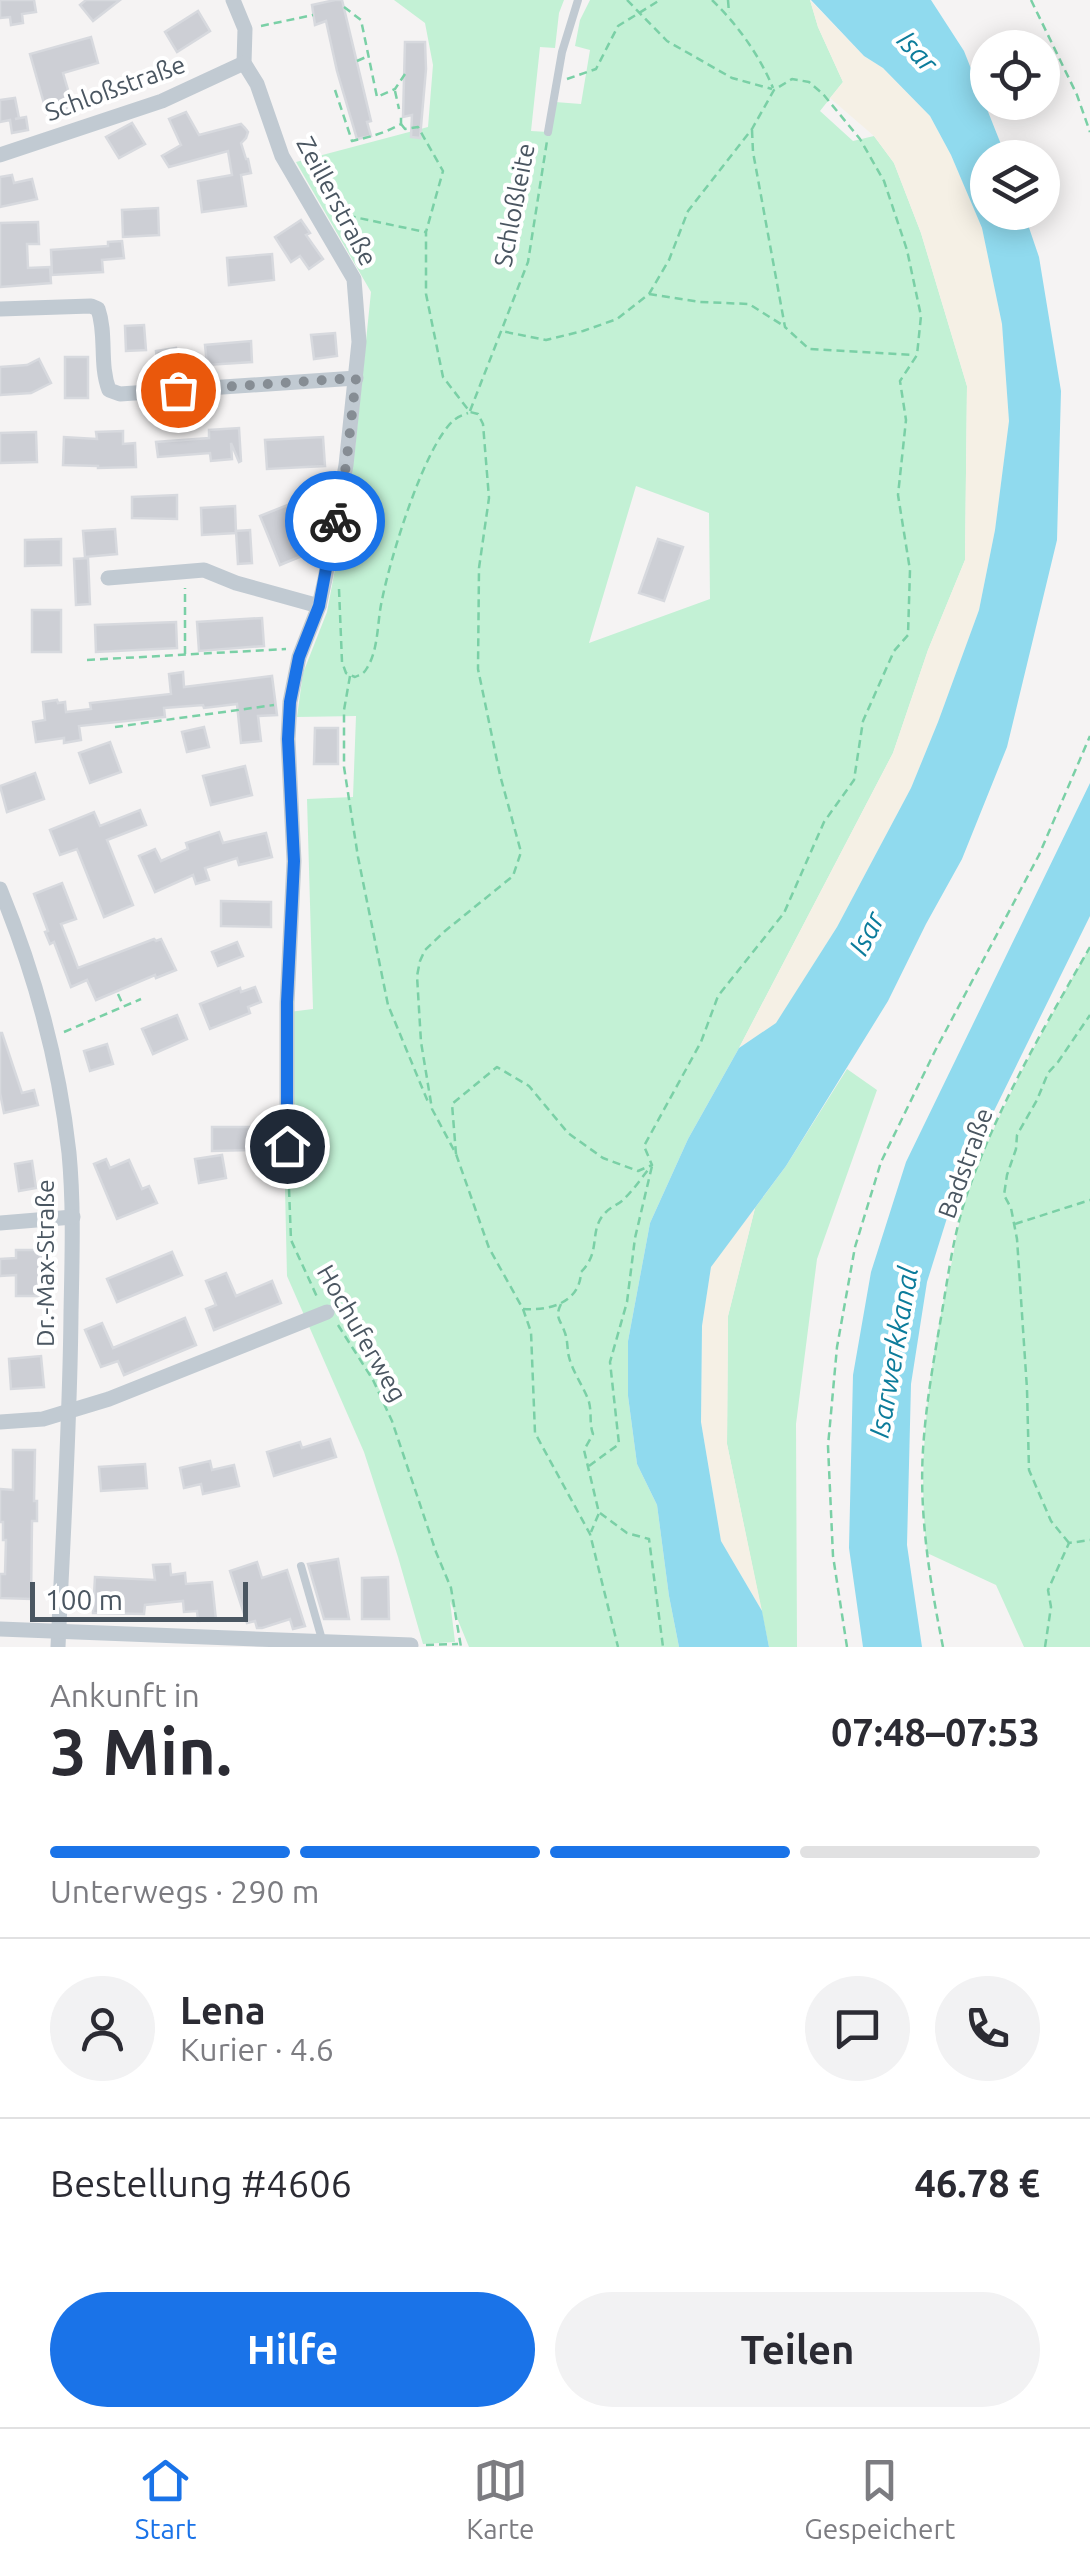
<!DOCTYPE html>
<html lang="de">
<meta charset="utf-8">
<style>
body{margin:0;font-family:Ubuntu,sans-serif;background:#f2f2f3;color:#2b2b33;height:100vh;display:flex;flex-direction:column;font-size:38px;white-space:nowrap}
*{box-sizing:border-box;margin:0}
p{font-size:32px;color:#7c7c81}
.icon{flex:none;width:55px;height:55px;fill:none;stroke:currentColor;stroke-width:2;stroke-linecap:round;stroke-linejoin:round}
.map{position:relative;height:1647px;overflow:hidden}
.drawer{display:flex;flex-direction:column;background:#fff;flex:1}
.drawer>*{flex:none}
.buttons{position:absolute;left:970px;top:30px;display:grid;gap:20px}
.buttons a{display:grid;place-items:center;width:90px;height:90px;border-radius:50%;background:#fff;box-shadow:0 5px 25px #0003;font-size:50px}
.scale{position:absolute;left:30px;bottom:25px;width:218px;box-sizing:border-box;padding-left:10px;border:5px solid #4a5661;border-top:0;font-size:28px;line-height:35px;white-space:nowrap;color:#4a5661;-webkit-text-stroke:8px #fff;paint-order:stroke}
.pin{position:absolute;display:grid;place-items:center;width:85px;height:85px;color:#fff;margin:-42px;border:5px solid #fff;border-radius:50%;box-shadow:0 2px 10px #0007}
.courier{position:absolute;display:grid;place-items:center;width:100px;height:100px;margin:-50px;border:8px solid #1a73e8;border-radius:50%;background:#fff;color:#222;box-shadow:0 2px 12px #0007}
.overview em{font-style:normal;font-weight:600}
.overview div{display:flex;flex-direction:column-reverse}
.overview{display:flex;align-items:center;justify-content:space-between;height:170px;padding:0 50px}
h1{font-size:65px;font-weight:600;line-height:75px}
.bar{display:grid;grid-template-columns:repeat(4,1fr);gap:15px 10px;align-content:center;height:120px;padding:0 50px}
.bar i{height:12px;border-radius:8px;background:#e1e1e2}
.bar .selected{background:#1a73e8}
.bar p{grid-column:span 4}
.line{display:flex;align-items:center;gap:25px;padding:0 50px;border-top:2px solid #e1e1e2}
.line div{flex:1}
.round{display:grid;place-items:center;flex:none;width:105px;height:105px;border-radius:52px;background:#f2f2f3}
.button{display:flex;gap:20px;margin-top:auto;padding:20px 50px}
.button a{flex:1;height:115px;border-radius:60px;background:#1a73e8;color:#fff;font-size:40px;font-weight:600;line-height:115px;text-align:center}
.button a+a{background:#f2f2f3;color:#2b2b33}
.dock{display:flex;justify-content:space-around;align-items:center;height:140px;border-top:2px solid #e1e1e2;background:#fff;font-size:28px;color:#7c7c81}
.dock a{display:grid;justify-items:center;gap:5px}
.dock .selected{color:#1a73e8}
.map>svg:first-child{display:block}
</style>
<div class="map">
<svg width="1090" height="1647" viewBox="0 0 1090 1647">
<rect width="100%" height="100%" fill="#f5f3f3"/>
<g fill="#c3f1d5" fill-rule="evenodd">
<path d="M394 0H564L559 13 555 48 540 47 531 131 548 132 555 102 581 104 590 50 575 46 580 20 590 0H810L818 27 843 82 820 111 853 141 874 136 894 163 921 233 967 386 965 560 928 650 893 753 739 1048 688 1139 650 1223 628 1341V1396L637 1464 657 1505 669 1596 679 1647H469L450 1601 455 1642 423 1644 398 1557 364 1452 287 1276 281 1013 313 1009 307 799 353 797 356 716 297 717 303 673 327 612 341 537 355 448 371 292 296 162 428 127 433 65 425 23ZM636 486 709 513 710 599 589 643Z"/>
<path d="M1090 947V1647H1024L996 1585 927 1553C916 1457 930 1360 951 1266 956 1242 959 1215 968 1192 999 1107 1045 1026 1090 947Z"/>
<path d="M847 1069 877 1090 817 1259 796 1424 797 1647H769L727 1444 728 1316 755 1208 786 1166Z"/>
</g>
<g fill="#f5f0e5">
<path d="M810 0 864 56 883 68 930 116 951 155 982 228 1002 324 1009 421 995 530 979 610 938 722 911 788 837 927 776 1024 739 1048 893 753 928 650 965 560 967 386 921 233 894 163 874 136 830 98 843 82 818 27Z"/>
<path d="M755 1208 728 1316 727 1444 762 1611 721 1541 701 1422 702 1326 711 1266Z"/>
</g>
<g fill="#90daee">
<path d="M811 0H931L964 51 1006 157 988 158V212L1024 213 1039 257 1061 391 1057 540 1007 747 962 859 926 924 888 1001 786 1166 711 1267 702 1326 701 1422 721 1541 762 1611 769 1647H679L669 1596 657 1505 637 1464 628 1396V1341L650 1223 688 1139 739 1048 776 1023 837 927 911 788 938 722 979 610 995 530 1009 421 1002 324 982 228 951 155 930 116 883 68 864 56Z"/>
<path d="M1090 783V916L957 1186 927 1282 911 1384 907 1545 922 1647H863L849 1548 853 1375 871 1272 906 1162Z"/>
</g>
<g fill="#cdcfd5" stroke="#d7d9de" stroke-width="2.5">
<path d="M0 0H34L36 12 22 14 23 23 11 25 10 17 0 18Z"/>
<path d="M86 0H120L93 21 80 5Z"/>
<path d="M335 0H342L371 121 367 122 371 136 357 139 337 71 326 21 315 25 312 5Z"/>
<path d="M198 11 210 31 177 52 165 32Z"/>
<path d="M91 37 98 63 63 73 73 107 47 114 30 54Z"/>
<path d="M405 42H425L426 69 420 138 411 137 412 115 403 117Z"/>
<path d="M15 98 19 118 15 119 26 117 28 130 12 133 10 120 0 122V100Z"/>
<path d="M186 112 199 135 241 124 245 128 248 132 246 138 241 143 246 159H248L251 173 241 175 246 206 202 212 198 181 232 175 228 151 169 167 162 156 181 145 169 119Z"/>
<path d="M132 123 145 144 119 158 106 137Z"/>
<path d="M12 175 14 183 32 179 37 199 0 207V177Z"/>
<path d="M158 208 159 235 123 237 122 210Z"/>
<path d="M301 220 310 233 306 235 323 259 309 269 300 256 291 262 275 237Z"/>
<path d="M38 222 39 244H27L28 268 50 267 51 283 0 287V223Z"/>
<path d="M122 241 124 258 102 260 103 272 52 275 51 250 108 246V242Z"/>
<path d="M272 254 274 280 229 285 227 258Z"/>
<path d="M144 325 146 350 126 351 125 326Z"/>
<path d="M335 333 337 356 314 359 311 335Z"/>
<path d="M251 341 252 362 207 365 205 345Z"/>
<path d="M176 348 179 368 158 370 156 351Z"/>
<rect x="65" y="357" width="23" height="41"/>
<path d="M39 359 51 383 31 393 0 395V367L27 365Z"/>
<path d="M239 428 241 461 239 462 231 443 232 459 211 461 210 453 158 457 156 442 209 438V430Z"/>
<path d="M123 431V444L135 443 136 467 98 468V466L63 465 64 437 97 439 96 432Z"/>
<path d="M36 432 37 462 0 463V433Z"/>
<path d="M323 437 325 466 267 469 265 440Z"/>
<path d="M177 495V519L132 518V497Z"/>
<path d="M305 498 316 525 300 531 309 553 280 565 260 516Z"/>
<path d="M235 506 236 533 202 535 201 508Z"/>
<path d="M115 529 117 554 85 557 83 531Z"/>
<path d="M250 530 252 563 238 564 236 531Z"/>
<path d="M61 539V565L25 566V540Z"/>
<path d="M658 539 683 547 664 601 639 593Z"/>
<path d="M88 558 90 604 76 605 74 559Z"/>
<rect x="32" y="610" width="29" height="42"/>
<path d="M262 618 264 646 199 651 197 622Z"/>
<path d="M176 622 177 648 96 652 95 625Z"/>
<path d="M183 672 184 687 272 676 277 715 258 716 261 741 241 743 237 704 204 708 203 705 164 708 165 717 79 726 81 740 64 743V738L36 742 33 722 45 720 43 702 57 700 58 703 65 702 66 712 91 709 90 703 171 694 169 674Z"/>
<path d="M204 727 209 747 187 752 182 732Z"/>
<path d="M315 728H338V764H314Z"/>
<path d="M110 742 121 772 90 783 79 753Z"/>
<path d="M245 766 252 795 211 805 203 776Z"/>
<path d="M35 773 44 799 7 812 0 786Z"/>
<path d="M140 810 146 825 107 840 133 905 104 917 77 849 60 855 50 830 94 812 100 826Z"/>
<path d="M219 832 223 843 266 833 272 857 239 865 237 858 205 868 209 880 196 884 193 875 155 892 139 856 155 849 161 861 188 849 186 843Z"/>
<path d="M62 883 76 919 61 924 78 968 154 939 156 941 161 939 176 970 156 978 155 975 96 1000 87 980 71 987 54 942 50 944 45 932 48 931 34 894Z"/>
<path d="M221 901 271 902V927L221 926Z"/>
<path d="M237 942 243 956 218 966 212 952Z"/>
<path d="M255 987 261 1002 248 1007 250 1013 210 1029 200 1004 240 988 241 992Z"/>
<path d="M177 1015 187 1039 153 1054 142 1029Z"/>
<path d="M0 1033H2L22 1093 34 1090 38 1105 4 1113 0 1093Z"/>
<path d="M107 1044 113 1064 90 1071 84 1051Z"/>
<path d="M212 1127H250V1150L212 1151Z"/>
<path d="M222 1155 226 1178 199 1183 195 1159Z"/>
<path d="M106 1159 110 1168 129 1160 142 1189 149 1186 157 1203 117 1219 94 1164Z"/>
<path d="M32 1161 36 1188 19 1191 15 1164Z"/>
<path d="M16 1250H41L40 1296H16V1275L0 1276V1259L16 1258Z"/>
<path d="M172 1252 182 1275 117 1302 107 1279Z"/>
<path d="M226 1273 236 1296 272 1281 281 1303 214 1330 206 1309 216 1305 206 1281Z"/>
<path d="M185 1318 196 1345 124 1375 118 1361 101 1367 85 1330 102 1323 113 1348Z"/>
<path d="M41 1356 44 1387 11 1389 9 1359Z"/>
<path d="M330 1439 336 1457 274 1476 267 1452 300 1442 302 1448Z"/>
<path d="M13 1450H35L34 1501H37V1521H32L31 1599 0 1598V1574H5L6 1540H3V1522H0V1489L13 1490Z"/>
<path d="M210 1461 212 1470 234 1465 239 1486 203 1494 201 1484 184 1488 180 1468Z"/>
<path d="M145 1464 147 1488 101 1491 99 1467Z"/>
<path d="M338 1559 349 1619H324L308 1564Z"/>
<path d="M257 1562 262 1578 287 1570 305 1626 293 1629 290 1619 262 1628H257L255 1621 247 1623 230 1571Z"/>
<path d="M170 1564 171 1575 185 1573 186 1584 212 1582 216 1620 198 1621 197 1611 184 1612 183 1601 145 1605 144 1614 93 1613 95 1577 155 1580 153 1565Z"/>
<path d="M388 1577 389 1619H362V1578Z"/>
</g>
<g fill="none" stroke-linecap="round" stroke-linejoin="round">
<g stroke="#7ad0a6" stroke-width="2.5" stroke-dasharray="8 5" stroke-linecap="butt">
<path d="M627 0 667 41 732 78 772 89"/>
<path d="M712 0C737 24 760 56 773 88"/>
<path d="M728 0 729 13"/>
<path d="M1031 0 1077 95 1090 132"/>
<path d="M344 7 361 20 377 97 395 89 405 74"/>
<path d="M261 26 313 15"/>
<path d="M357 61 366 57"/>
<path d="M567 79 596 69 618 26 660 0"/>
<path d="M335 90 352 141C370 137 385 133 401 124V117"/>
<path d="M395 91 399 109"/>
<path d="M401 124 405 129 418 127 443 171 426 232V294L443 377 470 412 478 414 483 424 489 498 479 568 478 669 500 775 521 852 513 876 445 931 425 950 420 961 417 976 421 1042 432 1109 456 1154 489 1248 523 1309 531 1332 535 1433 590 1534 618 1647"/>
<path d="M752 130 753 152 785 327 809 349 914 355"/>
<path d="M335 213 425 232"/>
<path d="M649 294 700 302 749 304 784 326"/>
<path d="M470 411 528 262 547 141"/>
<path d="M339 589 342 662 346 673 355 677C361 674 363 675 367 668 379 649 377 621 382 600 390 559 424 446 454 420 459 416 463 415 468 413"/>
<path d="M185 654V588"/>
<path d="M87 660 286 649"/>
<path d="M350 676 344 710V767L358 857 388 1005 428 1102"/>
<path d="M115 727 274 705"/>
<path d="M118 994 123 1005"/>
<path d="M64 1032 141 999"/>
<path d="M456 1154 452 1104 497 1067 529 1086 568 1133 603 1158 638 1171 652 1165 644 1146 701 1042 718 996 784 913 824 822 854 780 863 721 894 651 908 635 910 570 898 495 906 420 900 381 917 355 921 316 907 250 884 181 860 139 823 94 809 82 792 79 774 90 752 129 688 211 669 260 649 294 617 319 583 331 546 340 501 331"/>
<path d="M288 1163 291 1240 318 1299"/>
<path d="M1015 1224 1090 1200"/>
<path d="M561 1304C554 1318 561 1320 565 1333 568 1341 567 1350 569 1357 573 1373 584 1387 589 1402 592 1414 589 1423 593 1434L584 1450 599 1513 591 1532"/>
<path d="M523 1309C549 1311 580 1303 581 1272 602 1251 588 1231 605 1213 610 1207 620 1204 625 1198 635 1188 643 1176 651 1166"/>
<path d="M338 1325 373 1380 392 1421 436 1552 451 1588 461 1647"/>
<path d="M589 1466 619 1444 610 1362 627 1302 635 1238 652 1166"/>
<path d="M600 1513 627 1533 649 1539 663 1647"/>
<path d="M1069 1543 1051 1521 1029 1470 1027 1389 1017 1239 1011 1208 1004 1195 1007 1175 1016 1149 1017 1135 1037 1100 1048 1073 1058 1062 1090 1015"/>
<path d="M426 1645 458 1644"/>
<path d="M847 1647 833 1556 828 1446 837 1347 855 1247 881 1162 935 1051 1039 855 1090 736"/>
<path d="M943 1647C930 1582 919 1516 923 1450 926 1401 935 1353 943 1306 949 1269 955 1229 967 1194 997 1107 1045 1026 1090 947"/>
<path d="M1045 1647 1051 1607 1048 1590 1069 1543 1090 1540"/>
</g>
<g stroke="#c1cad2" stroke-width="8">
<path d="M548 132 562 52 578 0"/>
<path d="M301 1566 323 1643"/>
</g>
<g stroke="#c1cad2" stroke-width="15">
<path d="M233 0 245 29 244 63 257 84 282 156 354 279 359 342 346 465 325 579 319 606 299 657 290 702 288 739 294 861 287 1003V1146"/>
<path d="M0 155 162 101 244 63"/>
<path d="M0 309 91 306 98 309C107 335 99 364 109 390L120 394 356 378"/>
<path d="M108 578 204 570 236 583 319 606"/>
<path d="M0 889C35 974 59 1062 69 1153 74 1206 72 1259 71 1313 70 1424 63 1535 58 1647"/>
<path d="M0 1223 73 1217"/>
<path d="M0 1422 43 1419 109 1399 327 1312"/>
<path d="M0 1629 411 1645"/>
</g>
</g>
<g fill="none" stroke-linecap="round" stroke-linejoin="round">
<path stroke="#868d94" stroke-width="10" stroke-dasharray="0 18" d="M178 390 356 378 346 466 335 521"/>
<path stroke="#1a73e8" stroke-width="12" d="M287 1146V1002L294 861 288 739 290 702 299 657 319 606 335 521"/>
</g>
<g text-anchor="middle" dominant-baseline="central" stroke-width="8" stroke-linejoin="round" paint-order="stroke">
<g font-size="25" fill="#4a5661" stroke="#fff">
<text transform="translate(115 88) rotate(-20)">Schloßstraße</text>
<text transform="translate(337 201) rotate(62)">Zeillerstraße</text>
<text transform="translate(514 205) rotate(-79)">Schloßleite</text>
<text transform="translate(965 1163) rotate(-70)">Badstraße</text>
<text transform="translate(45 1263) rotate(-90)">Dr.-Max-Straße</text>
<text transform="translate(362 1333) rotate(60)">Hochuferweg</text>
</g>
<g font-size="28" font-style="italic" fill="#0c7c9b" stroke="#fff">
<text transform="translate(918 51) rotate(47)">Isar</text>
<text transform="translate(866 933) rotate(-63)">Isar</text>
<text transform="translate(893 1352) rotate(-80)">Isarwerkkanal</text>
</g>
</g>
</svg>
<div class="buttons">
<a><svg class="icon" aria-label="locate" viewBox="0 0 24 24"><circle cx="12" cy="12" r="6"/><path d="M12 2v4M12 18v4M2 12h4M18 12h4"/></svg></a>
<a><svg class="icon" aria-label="layers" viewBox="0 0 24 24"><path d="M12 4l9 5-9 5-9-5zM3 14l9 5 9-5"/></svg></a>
</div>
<div class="scale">100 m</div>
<div class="pin" style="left:178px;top:390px;background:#ea580c"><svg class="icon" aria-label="bag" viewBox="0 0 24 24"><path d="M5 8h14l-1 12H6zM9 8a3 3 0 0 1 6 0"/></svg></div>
<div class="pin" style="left:287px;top:1146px;background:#1f2937"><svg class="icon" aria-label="home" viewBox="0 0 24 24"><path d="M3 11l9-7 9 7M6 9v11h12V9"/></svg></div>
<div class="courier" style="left:335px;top:521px"><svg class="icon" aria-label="bike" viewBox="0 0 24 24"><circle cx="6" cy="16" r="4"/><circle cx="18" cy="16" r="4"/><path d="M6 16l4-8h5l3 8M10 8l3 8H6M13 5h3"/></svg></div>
</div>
<section class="drawer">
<div class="overview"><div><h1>3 Min.</h1><p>Ankunft in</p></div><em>07:48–07:53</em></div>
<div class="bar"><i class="selected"></i><i class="selected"></i><i class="selected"></i><i></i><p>Unterwegs · 290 m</p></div>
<div class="line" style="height:180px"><a class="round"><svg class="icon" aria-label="person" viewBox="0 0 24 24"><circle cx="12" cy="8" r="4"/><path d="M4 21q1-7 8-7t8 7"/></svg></a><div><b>Lena</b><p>Kurier · 4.6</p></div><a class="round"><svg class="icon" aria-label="chat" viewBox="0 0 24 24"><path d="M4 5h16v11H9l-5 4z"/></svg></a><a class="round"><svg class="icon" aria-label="phone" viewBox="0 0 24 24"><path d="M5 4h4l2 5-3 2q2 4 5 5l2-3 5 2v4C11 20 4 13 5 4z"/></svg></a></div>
<div class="line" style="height:130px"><div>Bestellung #4606</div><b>46.78 €</b></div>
<div class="button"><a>Hilfe</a><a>Teilen</a></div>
</section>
<nav class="dock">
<a class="selected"><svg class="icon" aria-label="home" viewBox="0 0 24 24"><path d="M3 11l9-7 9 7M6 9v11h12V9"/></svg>Start</a>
<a><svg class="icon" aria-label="map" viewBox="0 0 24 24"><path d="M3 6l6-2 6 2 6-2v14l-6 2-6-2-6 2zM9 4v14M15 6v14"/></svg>Karte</a>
<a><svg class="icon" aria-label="saved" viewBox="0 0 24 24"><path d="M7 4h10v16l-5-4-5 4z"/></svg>Gespeichert</a>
</nav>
